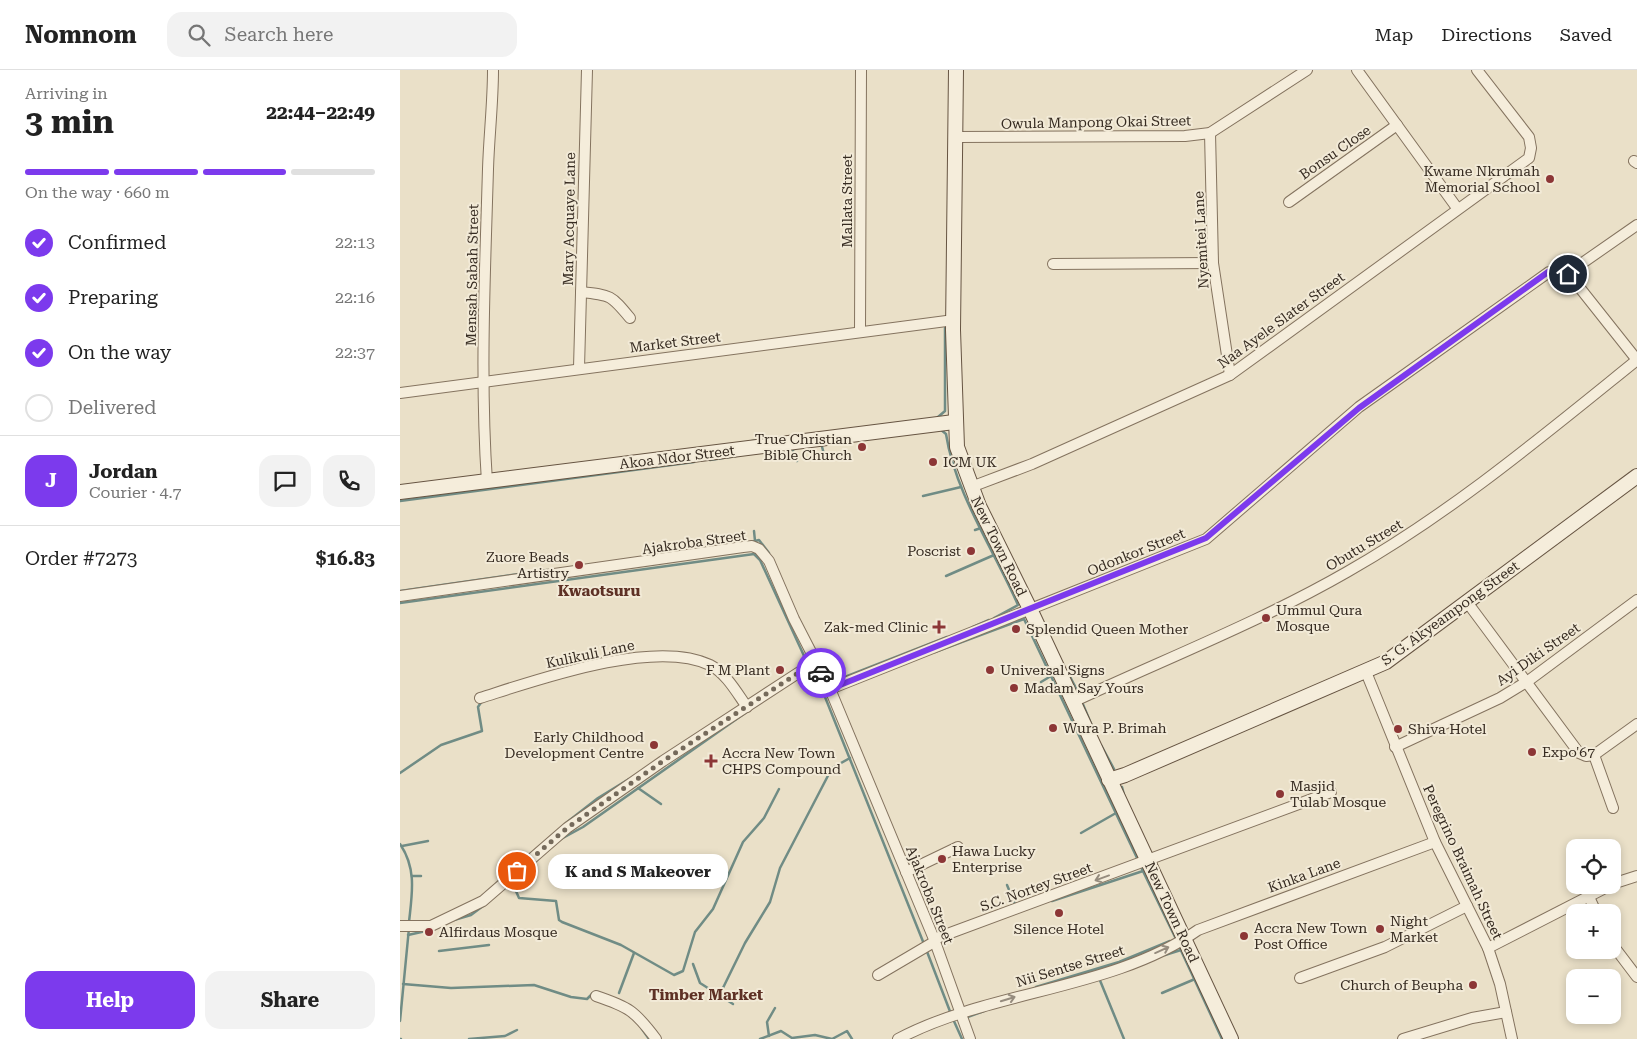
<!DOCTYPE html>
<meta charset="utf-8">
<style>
body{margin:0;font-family:"Roboto Serif",serif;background:#f2f2f2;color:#222;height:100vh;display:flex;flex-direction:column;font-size:19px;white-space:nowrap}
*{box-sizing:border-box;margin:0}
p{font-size:16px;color:#767676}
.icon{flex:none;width:28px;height:28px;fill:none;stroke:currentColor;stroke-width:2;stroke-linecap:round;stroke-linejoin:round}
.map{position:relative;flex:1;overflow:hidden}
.sheet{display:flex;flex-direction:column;background:#fff;width:400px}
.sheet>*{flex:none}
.fabs{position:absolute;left:1166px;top:769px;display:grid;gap:10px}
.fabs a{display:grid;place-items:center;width:55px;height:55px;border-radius:10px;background:#fff;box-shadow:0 2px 8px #0003;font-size:25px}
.pin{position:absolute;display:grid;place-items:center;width:42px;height:42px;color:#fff;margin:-21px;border:2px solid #fff;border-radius:50%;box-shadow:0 1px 5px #0007}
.courier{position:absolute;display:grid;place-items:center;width:50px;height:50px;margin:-25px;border:4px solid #7c3aed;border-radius:50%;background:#fff;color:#222;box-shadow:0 1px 6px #0007}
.bubble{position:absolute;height:35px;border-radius:15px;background:#fff;box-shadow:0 2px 8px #0003;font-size:16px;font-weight:700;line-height:35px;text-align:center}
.headline em{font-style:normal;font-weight:700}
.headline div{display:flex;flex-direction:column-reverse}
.headline{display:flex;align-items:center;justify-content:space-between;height:85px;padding:0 25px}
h1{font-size:32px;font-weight:700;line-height:38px}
.bar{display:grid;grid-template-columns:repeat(4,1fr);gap:8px 5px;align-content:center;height:60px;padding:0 25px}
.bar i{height:6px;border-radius:4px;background:#e0e0e0}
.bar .selected{background:#7c3aed}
.bar p{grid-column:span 4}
.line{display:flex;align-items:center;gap:12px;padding:0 25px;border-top:1px solid #e0e0e0}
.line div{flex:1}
.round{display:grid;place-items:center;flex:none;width:52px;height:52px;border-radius:15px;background:#f2f2f2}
ol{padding:0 25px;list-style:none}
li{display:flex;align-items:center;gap:15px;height:55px}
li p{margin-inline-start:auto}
li .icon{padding:5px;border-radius:50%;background:#7c3aed;color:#fff;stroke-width:4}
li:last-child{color:#767676}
li i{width:28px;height:28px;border:2px solid #e0e0e0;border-radius:50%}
.action{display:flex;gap:10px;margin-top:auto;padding:10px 25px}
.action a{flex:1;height:58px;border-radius:15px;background:#7c3aed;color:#fff;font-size:20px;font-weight:700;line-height:58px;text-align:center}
.action a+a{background:#f2f2f2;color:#222}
header{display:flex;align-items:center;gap:30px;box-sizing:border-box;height:70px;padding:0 25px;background:#fff;border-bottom:1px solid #e0e0e0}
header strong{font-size:24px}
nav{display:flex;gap:28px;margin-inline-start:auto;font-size:18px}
.search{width:350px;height:45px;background:#f2f2f2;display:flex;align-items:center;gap:12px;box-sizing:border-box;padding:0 18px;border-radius:15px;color:#767676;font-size:19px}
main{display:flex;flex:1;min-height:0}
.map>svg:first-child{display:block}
</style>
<header>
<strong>Nomnom</strong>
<div class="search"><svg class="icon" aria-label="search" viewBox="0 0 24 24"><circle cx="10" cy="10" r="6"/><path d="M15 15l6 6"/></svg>Search here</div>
<nav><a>Map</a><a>Directions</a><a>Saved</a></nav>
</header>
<main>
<section class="sheet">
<div class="headline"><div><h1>3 min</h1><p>Arriving in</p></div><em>22:44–22:49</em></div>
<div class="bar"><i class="selected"></i><i class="selected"></i><i class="selected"></i><i></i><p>On the way · 660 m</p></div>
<ol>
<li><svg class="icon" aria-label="check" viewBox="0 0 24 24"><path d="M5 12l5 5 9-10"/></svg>Confirmed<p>22:13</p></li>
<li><svg class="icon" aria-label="check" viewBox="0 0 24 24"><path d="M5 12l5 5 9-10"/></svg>Preparing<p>22:16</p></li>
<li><svg class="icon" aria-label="check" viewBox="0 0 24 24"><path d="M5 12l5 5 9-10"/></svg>On the way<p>22:37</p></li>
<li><i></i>Delivered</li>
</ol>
<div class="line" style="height:90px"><b class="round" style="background:#7c3aed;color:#fff">J</b><div><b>Jordan</b><p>Courier · 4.7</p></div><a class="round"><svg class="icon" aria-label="chat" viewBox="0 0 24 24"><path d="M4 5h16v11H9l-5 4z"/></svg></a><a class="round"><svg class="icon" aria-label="phone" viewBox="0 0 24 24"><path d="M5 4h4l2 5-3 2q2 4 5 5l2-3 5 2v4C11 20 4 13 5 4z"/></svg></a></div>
<div class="line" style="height:65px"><div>Order #7273</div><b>$16.83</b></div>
<div class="action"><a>Help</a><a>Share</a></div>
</section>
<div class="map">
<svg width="1237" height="969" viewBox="0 0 1237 969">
<rect width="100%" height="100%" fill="#eae0c8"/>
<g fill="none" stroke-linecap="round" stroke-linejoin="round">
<g stroke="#708c85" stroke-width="2.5">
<path d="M538 347 545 341V258"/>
<path d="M540 359 546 364C555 423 594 480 618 535L594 548"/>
<path d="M352 371 366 369"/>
<path d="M421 373 425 388"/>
<path d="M392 378 397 391"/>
<path d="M310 390 336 386"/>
<path d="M523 426 561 417"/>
<path d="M0 431 294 392"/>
<path d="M575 460 581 458"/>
<path d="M354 461 355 471"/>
<path d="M351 472 359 470 369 483"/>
<path d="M546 506 594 485"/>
<path d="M0 521 147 500"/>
<path d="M0 533 354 484 360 490 405 588"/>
<path d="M573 557 589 550"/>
<path d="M535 582 624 549 738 790"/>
<path d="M194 591 205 588"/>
<path d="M667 601 678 622"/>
<path d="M401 607 409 604 417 607 524 874"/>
<path d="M432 612 547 567"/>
<path d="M641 612 651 606"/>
<path d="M682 632 692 656"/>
<path d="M701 675 714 699"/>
<path d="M0 703 41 675 82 661 78 637 82 631"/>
<path d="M722 717 724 725"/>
<path d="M238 718 261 734"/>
<path d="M166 753 198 728 229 709"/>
<path d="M681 763 716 743"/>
<path d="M161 769 183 757 348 641"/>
<path d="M0 774C17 799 12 824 9 852"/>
<path d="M2 776 28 771"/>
<path d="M740 795 776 869"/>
<path d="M12 806H21"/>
<path d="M112 812 119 828 156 831 159 850 162 852 221 875 274 905 283 901 295 862 313 839 343 772 364 748 379 719"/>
<path d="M110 814 121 804"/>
<path d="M607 815 615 834"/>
<path d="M652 831 743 801"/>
<path d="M54 850 71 845 83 836"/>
<path d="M8 865 26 861"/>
<path d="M778 874 822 969"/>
<path d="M526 879 551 944"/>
<path d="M39 881 89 875"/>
<path d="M765 885 781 880"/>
<path d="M293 894 300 913 333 934"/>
<path d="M699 908 724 969"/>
<path d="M3 914 51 918 134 915 171 927 187 929 193 923"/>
<path d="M636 917 719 892 770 871"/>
<path d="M219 923 234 883"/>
<path d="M762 923 795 909"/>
<path d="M320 924 345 873 370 832 380 798 432 698 450 688"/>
<path d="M565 948 584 941"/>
<path d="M553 949 562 969"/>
<path d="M0 951 9 858"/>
<path d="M242 959 249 969"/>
<path d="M369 966 367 952 375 938"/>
<path d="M0 969H1"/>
<path d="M69 969 105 966 117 960"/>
<path d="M360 969 381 961 392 968 415 965 432 969 447 961 452 969"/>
</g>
<g stroke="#84735f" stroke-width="12">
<g id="street">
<path d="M957 0 1057 138"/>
<path d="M810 63 813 193 830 305"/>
<path d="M556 67 785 66 810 63 907 0"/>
<path d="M1234 91 1237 93"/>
<path d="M889 132 997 55"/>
<path d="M653 194 813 193"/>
<path d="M1168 203 1237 155"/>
<path d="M181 222C211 225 211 225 230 248"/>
<path d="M460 262 461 0"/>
<path d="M179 298 187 0"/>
<path d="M0 323 554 250"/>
<path d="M87 412C80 308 85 203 88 99 89 66 93 33 93 0"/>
<path d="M571 417 632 394 830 305 1129 88 1131 78 1129 67 1077 0"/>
<path d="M0 526 343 477 352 476 359 479 369 491 394 549 430 619 534 869 570 969"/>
<path d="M1067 532 1179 683 1186 686 1194 685 1237 654"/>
<path d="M966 602 1035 772 1088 878 1100 914 1112 969"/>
<path d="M430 619 806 469 959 337 1149 202 1162 199 1168 203 1237 290"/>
<path d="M80 628C137 610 254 568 310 595 326 603 337 623 347 637"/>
<path d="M673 632C765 589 860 552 947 502 1051 443 1144 365 1237 290"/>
<path d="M995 677 1100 628 1128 611 1237 530"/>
<path d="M1194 685 1213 738"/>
<path d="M506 802 558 777"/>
<path d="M1212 814 1237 806"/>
<path d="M1189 827 1196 842"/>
<path d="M0 856H31L83 831 167 758 263 691 415 592"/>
<path d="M534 869 931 722"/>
<path d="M1212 874 1237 907"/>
<path d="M1088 878 1211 815"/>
<path d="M478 905 534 872"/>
<path d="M900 908 985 877 1067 836"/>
<path d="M196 926C229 937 235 941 256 969"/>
<path d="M498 969C590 920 713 920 798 860L1035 772"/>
<path d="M1003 969 1072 948 1106 942"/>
</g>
</g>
<g stroke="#665442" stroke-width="16">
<g id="secondary">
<path d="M556 0 553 260 557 377 579 436 630 539 831 969"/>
<path d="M0 422 554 352"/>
<path d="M709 710 725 705 986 592 1237 406"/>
</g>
</g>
<use href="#street" stroke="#f5eddb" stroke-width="10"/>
<use href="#secondary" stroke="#f5eddb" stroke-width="14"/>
</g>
<defs><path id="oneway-shaft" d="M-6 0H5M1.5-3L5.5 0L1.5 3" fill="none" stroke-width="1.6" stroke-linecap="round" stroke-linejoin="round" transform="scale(1.25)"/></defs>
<g stroke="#968c7e">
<use href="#oneway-shaft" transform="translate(702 808) rotate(160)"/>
<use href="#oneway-shaft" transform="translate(762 880) rotate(-24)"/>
<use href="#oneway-shaft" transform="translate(608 929) rotate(-17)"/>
</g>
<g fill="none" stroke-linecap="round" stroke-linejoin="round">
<path stroke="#756a5b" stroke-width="5" stroke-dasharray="0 9" d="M117 801 167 758 263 691 415 592 421 603"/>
<path stroke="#7c3aed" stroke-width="6" d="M421 603 430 619 806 468 959 338 1148 202 1162 199 1168 204"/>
</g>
<g fill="#8c3636" stroke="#f2ead7" stroke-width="2">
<circle cx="1150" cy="109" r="5"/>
<circle cx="462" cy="377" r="5"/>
<circle cx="533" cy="392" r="5"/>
<circle cx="571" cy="481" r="5"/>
<circle cx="179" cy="495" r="5"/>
<circle cx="866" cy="548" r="5"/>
<path d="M536.5 549.5h5v5h5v5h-5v5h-5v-5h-5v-5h5z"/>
<circle cx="616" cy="559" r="5"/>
<circle cx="380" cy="600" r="5"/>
<circle cx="590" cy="600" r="5"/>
<circle cx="614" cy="618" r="5"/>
<circle cx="653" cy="658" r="5"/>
<circle cx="998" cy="659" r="5"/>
<circle cx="254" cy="675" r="5"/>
<circle cx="1132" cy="682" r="5"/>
<path d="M308.5 683.5h5v5h5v5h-5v5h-5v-5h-5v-5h5z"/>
<circle cx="880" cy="724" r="5"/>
<circle cx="542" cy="789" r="5"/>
<circle cx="659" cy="843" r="5"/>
<circle cx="980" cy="859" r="5"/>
<circle cx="29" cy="862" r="5"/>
<circle cx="844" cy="866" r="5"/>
<circle cx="1073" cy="915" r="5"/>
</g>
<g text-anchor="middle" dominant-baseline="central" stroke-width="4" stroke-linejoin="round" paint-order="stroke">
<g font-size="14" fill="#362b21" stroke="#f2ead7">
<text transform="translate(696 52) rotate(-1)">Owula Manpong Okai Street</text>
<text transform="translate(935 82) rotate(-35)">Bonsu Close</text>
<text transform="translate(447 131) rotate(-90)">Mallata Street</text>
<text transform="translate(169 149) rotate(-89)">Mary Acquaye Lane</text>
<text transform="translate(801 170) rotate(-93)">Nyemitei Lane</text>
<text transform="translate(72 205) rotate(-89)">Mensah Sabah Street</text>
<text transform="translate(881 250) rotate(-36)">Naa Ayele Slater Street</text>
<text transform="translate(275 272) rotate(-7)">Market Street</text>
<text transform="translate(277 387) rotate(-7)">Akoa Ndor Street</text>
<text transform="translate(294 472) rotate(-8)">Ajakroba Street</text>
<text transform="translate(964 475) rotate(-31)">Obutu Street</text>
<text transform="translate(599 476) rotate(64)">New Town Road</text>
<text transform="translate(736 482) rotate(-22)">Odonkor Street</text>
<text transform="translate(1050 543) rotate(-36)">S. G. Akyeampong Street</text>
<text transform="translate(190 584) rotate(-12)">Kulikuli Lane</text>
<text transform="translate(1138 584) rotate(-35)">Ayi Diki Street</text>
<text transform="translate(1063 792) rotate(65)">Peregrino Braimah Street</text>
<text transform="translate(904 805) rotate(-20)">Kinka Lane</text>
<text transform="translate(636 817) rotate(-20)">S.C. Nortey Street</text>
<text transform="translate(530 825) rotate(68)">Ajakroba Street</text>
<text transform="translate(772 842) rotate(65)">New Town Road</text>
<text transform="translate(670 896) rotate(-17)">Nii Sentse Street</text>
</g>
<g font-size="14" fill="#362b21" stroke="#f2ead7" text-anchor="start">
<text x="1140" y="101" text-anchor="end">Kwame Nkrumah<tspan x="1140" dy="16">Memorial School</tspan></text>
<text x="452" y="369" text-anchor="end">True Christian<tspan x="452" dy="16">Bible Church</tspan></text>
<text x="543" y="392">ICM UK</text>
<text x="561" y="481" text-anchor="end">Poscrist</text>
<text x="169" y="487" text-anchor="end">Zuore Beads<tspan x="169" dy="16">Artistry</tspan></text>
<text x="876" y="540">Ummul Qura<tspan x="876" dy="16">Mosque</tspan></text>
<text x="528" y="557" text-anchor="end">Zak-med Clinic</text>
<text x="626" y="559">Splendid Queen Mother</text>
<text x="370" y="600" text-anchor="end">F M Plant</text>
<text x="600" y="600">Universal Signs</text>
<text x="624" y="618">Madam Say Yours</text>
<text x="663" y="658">Wura P. Brimah</text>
<text x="1008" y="659">Shiva Hotel</text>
<text x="244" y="667" text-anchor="end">Early Childhood<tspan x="244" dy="16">Development Centre</tspan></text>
<text x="1142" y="682">Expo'67</text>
<text x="322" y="683">Accra New Town<tspan x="322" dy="16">CHPS Compound</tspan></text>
<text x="890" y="716">Masjid<tspan x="890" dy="16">Tulab Mosque</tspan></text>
<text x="552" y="781">Hawa Lucky<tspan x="552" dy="16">Enterprise</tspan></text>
<text x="990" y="851">Night<tspan x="990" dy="16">Market</tspan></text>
<text x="854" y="858">Accra New Town<tspan x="854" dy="16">Post Office</tspan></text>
<text x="659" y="859" text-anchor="middle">Silence Hotel</text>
<text x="39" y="862">Alfirdaus Mosque</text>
<text x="1063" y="915" text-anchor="end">Church of Beupha</text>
</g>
<g font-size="15" font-weight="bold" fill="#5e3125" stroke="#f2ead7">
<text x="199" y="521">Kwaotsuru</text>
<text x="306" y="925">Timber Market</text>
</g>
</g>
</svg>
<div class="fabs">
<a><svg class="icon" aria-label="locate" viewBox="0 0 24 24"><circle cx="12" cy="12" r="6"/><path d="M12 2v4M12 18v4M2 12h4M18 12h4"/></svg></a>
<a>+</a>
<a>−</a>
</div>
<div class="pin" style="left:117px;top:801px;background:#ea580c"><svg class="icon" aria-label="bag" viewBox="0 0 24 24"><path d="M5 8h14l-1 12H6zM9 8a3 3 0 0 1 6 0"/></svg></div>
<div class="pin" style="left:1168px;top:204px;background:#1f2937"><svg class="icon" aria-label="home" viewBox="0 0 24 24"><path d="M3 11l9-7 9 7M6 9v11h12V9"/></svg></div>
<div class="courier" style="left:421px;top:603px"><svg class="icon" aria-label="car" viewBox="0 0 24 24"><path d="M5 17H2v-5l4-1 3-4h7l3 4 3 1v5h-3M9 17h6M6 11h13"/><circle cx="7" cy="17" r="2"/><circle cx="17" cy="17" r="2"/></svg></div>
<div class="bubble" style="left:148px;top:784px;width:180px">K and S Makeover</div>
</div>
</main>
